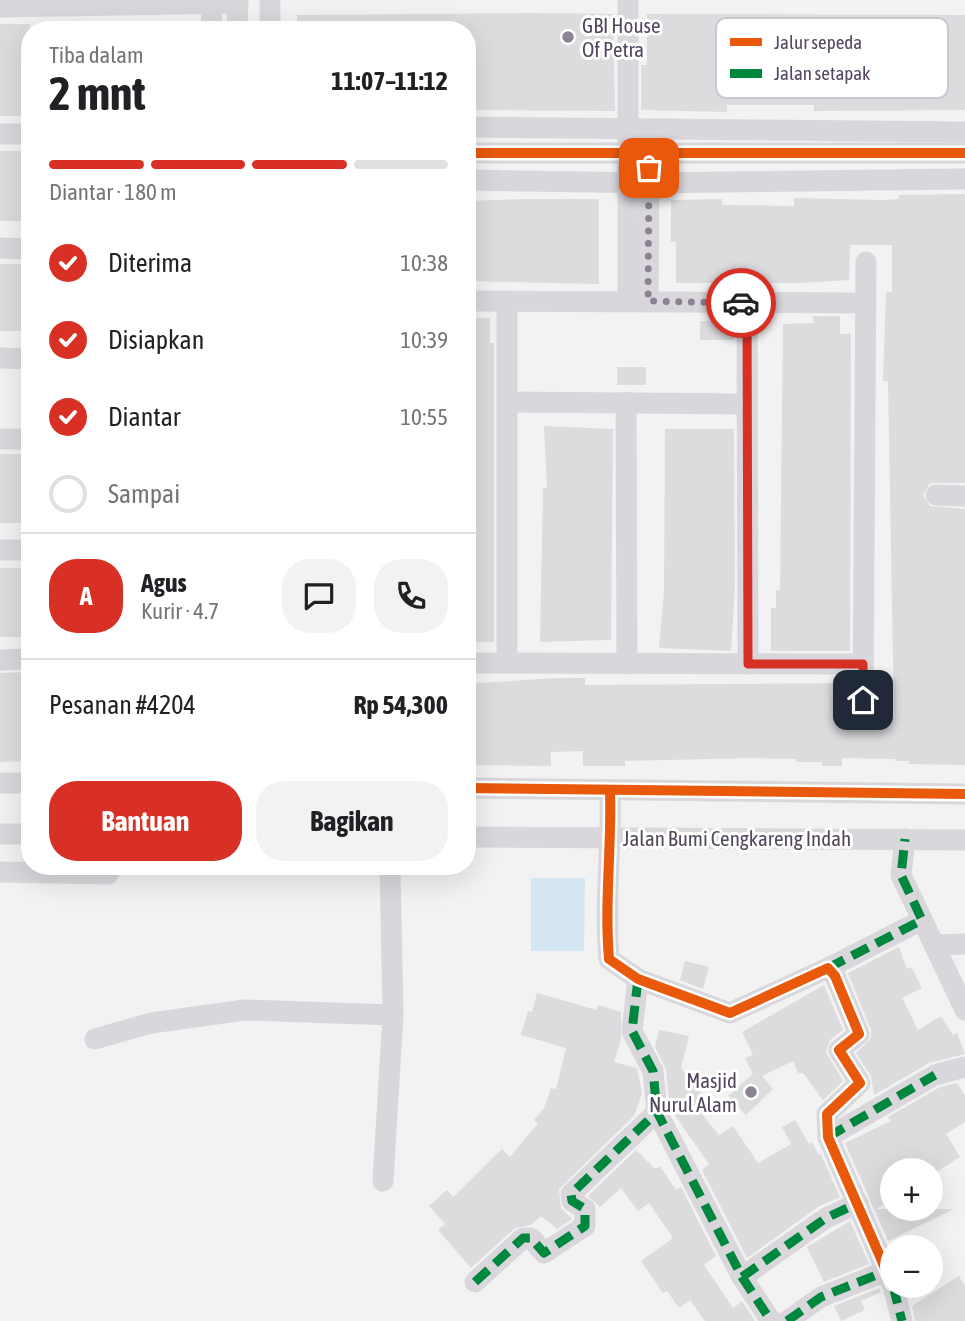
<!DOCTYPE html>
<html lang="id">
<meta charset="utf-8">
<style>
body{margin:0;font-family:"Asap Condensed",sans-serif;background:#f2f2f2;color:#202124;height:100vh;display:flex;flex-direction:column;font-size:26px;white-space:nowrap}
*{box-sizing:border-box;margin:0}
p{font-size:23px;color:#757577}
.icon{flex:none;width:38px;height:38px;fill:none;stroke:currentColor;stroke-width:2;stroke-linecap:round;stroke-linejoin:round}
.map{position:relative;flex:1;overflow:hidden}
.drawer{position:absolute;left:21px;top:21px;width:455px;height:854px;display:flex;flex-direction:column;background:#fff;border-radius:28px;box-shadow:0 7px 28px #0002}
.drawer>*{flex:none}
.buttons{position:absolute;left:880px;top:1158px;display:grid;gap:14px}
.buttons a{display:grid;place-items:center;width:63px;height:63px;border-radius:50%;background:#fff;box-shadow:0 7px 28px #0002;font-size:35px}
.pin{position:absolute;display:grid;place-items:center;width:60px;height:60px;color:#fff;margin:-30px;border-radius:14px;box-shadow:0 4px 10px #0006}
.courier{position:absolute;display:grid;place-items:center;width:70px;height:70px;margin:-35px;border:5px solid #d93025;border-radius:50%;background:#fff;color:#222;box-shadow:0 2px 9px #0007}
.overview em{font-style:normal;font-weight:700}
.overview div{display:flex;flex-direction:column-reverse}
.overview{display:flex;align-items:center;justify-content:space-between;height:119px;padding:0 28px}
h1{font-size:46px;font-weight:700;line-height:52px}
.bar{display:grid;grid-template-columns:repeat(4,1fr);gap:10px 7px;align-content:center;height:84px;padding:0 28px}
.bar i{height:9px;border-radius:5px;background:#e0e0e0}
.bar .on{background:#d93025}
.bar p{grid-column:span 4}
.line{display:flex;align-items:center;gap:18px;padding:0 28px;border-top:2px solid #e0e0e0}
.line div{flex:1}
.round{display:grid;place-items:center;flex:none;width:74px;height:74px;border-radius:28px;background:#f2f2f2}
ol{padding:0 28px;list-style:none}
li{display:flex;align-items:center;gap:21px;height:77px}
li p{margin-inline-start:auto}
li .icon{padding:7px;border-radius:50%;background:#d93025;color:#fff;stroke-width:4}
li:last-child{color:#757577}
li i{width:38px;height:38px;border:4px solid #e0e0e0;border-radius:50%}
.primary-button{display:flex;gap:14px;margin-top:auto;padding:14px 28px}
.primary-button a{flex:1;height:80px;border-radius:28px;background:#d93025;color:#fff;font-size:28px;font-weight:700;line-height:80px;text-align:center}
.primary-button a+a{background:#f2f2f2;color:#202124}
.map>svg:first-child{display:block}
</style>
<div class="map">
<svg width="965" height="1321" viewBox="0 0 965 1321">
<rect width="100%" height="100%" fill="#f2f2f2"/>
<path fill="#d5e6f3" d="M531 878H585L584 951H531Z"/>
<g fill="#dcdbde">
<path d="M529 13 613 14 615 111 467 110V30H297V15Z"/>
<path d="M647 14 965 15V110L814 111V105H727V112L641 110V65H647Z"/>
<rect x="0" y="24" width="30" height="92"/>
<rect x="0" y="151" width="30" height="70"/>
<path d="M965 194V483H930L923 495 930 506 965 509V765L909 764V761H895V759L842 758V766H822V762H796V759L749 758 625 761V766H583V751L551 752V766L467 765V684L554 678H585V685L847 683V720L894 717 888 381H883L886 292H892V245H850L849 280 800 283H676V242H671V200L722 199V205L794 206V198L884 200 899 199V195Z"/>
<path d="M524 199H599V284L467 281V201Z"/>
<rect x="0" y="264" width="30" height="67"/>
<path d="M813 316H840V334H851L850 651H771V608H776V590H780L783 324 813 323Z"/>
<path d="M467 318H490V343H494V642H467Z"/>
<rect x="700" y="321" width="34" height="19"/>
<rect x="617" y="367" width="29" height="18"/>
<path d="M544 426 613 429 611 640 540 642 543 488H547Z"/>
<path d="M665 429H734L735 589 731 651 659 648 664 592Z"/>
<rect x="0" y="454" width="30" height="69"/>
<rect x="0" y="568" width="30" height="69"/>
<path d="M30 672V761L0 762V673Z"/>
<path d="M899 947 907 969 911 967 922 988 902 998 918 1030 941 1016 953 1035 957 1033 965 1054 929 1063 874 1095 871 1076 856 1053 871 1038V1030L848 973Z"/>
<path d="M685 961 709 967 703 989 680 980Z"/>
<path d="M824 985 843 1030 830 1040 826 1052 843 1081 823 1100 803 1073H798L793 1061 762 1076 773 1089 746 1115 728 1096 753 1074 745 1058 753 1055 742 1032Z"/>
<path d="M537 993 597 1010 598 1005 621 1012V1039L614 1062 637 1068 642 1093 634 1116 559 1189 561 1208 572 1219 557 1229 541 1216 531 1225 515 1228 471 1268 438 1230 445 1224 429 1206 447 1190 453 1197 502 1149 510 1157 538 1123 534 1120 544 1108 551 1088 556 1089 566 1048 521 1035 528 1011 532 1012Z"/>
<path d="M659 1030 689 1036 681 1068 710 1105 701 1113 719 1135 733 1126 758 1163 791 1144 782 1127 795 1120 809 1144 812 1142 819 1155 821 1154 840 1197 818 1207 747 1258 702 1170 709 1164 671 1110 674 1107 669 1101 666 1069 655 1047Z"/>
<path d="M957 1083 965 1096V1122L946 1134 960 1157 938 1171H892V1199L876 1209H954L888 1241 845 1143 891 1121 888 1117 940 1087Z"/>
<path d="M636 1150 655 1169 660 1166 676 1190 681 1187 716 1256 704 1265 733 1308 742 1301 755 1321H705L690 1300 679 1308 667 1291 663 1293 641 1261 673 1238 649 1203 638 1211 621 1188 600 1207 588 1196Z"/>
<path d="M850 1221 869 1264 824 1282 807 1247Z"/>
<path d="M959 1276 965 1286V1321H915L912 1306Z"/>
<path d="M879 1288 881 1292 861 1301 865 1310 841 1321 834 1306Z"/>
</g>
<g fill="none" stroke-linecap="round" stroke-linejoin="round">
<g stroke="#d9d7dc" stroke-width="21">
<path d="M628 0V301"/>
<path d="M0 7 238 3"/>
<path d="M211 30 212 3"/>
<path d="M237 30 238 0"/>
<path d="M270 30V0"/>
<path d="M467 127 965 132"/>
<path d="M0 134H30"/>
<path d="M467 153H965"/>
<path d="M467 180 649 183 965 179"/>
<path d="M0 248 30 249"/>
<path d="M467 301 865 303"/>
<path d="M648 301 649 169"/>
<path d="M747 303 748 664"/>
<path d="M0 358 30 359"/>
<path d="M508 402 747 404"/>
<path d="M626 402 627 664"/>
<path d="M0 439H30"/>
<path d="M936 495 965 496"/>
<path d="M0 550H30"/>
<path d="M0 660 30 659"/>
<path d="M467 663 863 664"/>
<path d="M507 663V301"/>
<path d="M863 700 866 262"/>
<path d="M0 783H30"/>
<path d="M467 788 965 794"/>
<path d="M610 790C612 847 604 902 609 959L638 979 730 1013 828 968 835 976 859 1034 839 1050 860 1083 827 1114 828 1137 892 1284"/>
<path d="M0 834H30"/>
<path d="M467 837 965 840"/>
<path d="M905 839 901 875 965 1010"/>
<path d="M0 872 108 874 112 866"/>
<path d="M934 945 965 944"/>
<path d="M828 968 922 920"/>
<path d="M638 979 632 1031 653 1071 657 1112 742 1277 771 1321"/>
<path d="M95 1039 151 1023 245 1010 393 1015"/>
<path d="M828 1137 935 1075 965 1067"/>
<path d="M383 1181 393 1015 390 866"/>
<path d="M742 1277 826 1218 858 1203"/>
<path d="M475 1282 523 1238H531L544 1253 585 1226V1209L572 1201 571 1194 657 1112"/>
<path d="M893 1286 902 1321"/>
<path d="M787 1321 821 1297 889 1270"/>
</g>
<g stroke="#00873e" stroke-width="9" stroke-dasharray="18 9" stroke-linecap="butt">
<path d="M828 968 922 920 901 875 905 839"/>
<path d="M638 979 632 1031 653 1071 657 1112 742 1277 771 1321"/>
<path d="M828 1137 935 1075"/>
<path d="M742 1277 826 1218 858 1203"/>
<path d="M475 1282 523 1238H531L544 1253 585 1226V1209L572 1201 571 1194 657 1112"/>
<path d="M893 1286 902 1321"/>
<path d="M787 1321 821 1297 889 1270"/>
</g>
<g stroke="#fff" stroke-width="15">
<g id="cycleway">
<path d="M467 153H965"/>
<path d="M467 788 965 794"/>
<path d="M610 790C612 847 604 902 609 959L638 979 730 1013 828 968 835 976 859 1034 839 1050 860 1083 827 1114 828 1137 892 1284"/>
</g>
</g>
<use href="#cycleway" stroke="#e8590c" stroke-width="10"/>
</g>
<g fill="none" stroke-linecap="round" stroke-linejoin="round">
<path stroke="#8b8393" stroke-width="7" stroke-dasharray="0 12.6" d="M649 168 648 301 741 303"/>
<path stroke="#d93025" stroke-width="9" d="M741 303H747L748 664H863V700"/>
</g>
<g fill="#8b8393" stroke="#fff" stroke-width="2.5">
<circle cx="568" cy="37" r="7"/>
<circle cx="751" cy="1092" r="7"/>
</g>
<g text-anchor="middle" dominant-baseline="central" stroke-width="6" stroke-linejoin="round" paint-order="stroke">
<g font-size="21" fill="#534760" stroke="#fff" text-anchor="start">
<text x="582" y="25">GBI House<tspan x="582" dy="24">Of Petra</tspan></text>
<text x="737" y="1080" text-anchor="end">Masjid<tspan x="737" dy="24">Nurul Alam</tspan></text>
</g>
<g font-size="21" fill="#534760" stroke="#fff">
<text x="737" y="838">Jalan Bumi Cengkareng Indah</text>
</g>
</g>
<rect x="716" y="18" width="232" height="80" rx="10" fill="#fff" stroke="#cbc8cf" stroke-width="2"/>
<rect x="730" y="38" width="32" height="8" fill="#e8590c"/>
<rect x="730" y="69" width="32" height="9" fill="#00873e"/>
<g font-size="19" fill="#534760">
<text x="774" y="49">Jalur sepeda</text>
<text x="774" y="80">Jalan setapak</text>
</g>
</svg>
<div class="buttons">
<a>+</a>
<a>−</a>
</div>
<div class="pin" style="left:649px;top:168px;background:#ea580c"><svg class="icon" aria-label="bag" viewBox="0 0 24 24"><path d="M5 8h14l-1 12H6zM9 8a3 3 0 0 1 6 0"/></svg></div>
<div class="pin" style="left:863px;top:700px;background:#1f2937"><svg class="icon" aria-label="home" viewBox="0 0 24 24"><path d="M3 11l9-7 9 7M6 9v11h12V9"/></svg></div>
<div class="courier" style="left:741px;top:303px"><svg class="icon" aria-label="car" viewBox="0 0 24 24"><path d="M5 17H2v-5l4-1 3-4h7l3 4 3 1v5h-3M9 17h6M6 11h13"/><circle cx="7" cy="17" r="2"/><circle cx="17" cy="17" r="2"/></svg></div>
<section class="drawer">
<div class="overview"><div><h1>2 mnt</h1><p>Tiba dalam</p></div><em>11:07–11:12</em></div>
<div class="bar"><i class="on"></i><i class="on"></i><i class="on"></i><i></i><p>Diantar · 180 m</p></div>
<ol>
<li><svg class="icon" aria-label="check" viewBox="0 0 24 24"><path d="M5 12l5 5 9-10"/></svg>Diterima<p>10:38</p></li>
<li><svg class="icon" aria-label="check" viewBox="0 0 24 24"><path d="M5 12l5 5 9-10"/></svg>Disiapkan<p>10:39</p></li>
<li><svg class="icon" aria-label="check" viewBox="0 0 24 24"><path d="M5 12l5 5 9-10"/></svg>Diantar<p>10:55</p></li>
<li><i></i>Sampai</li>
</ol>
<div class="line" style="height:126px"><b class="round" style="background:#d93025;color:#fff">A</b><div><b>Agus</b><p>Kurir · 4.7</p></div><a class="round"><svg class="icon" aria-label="chat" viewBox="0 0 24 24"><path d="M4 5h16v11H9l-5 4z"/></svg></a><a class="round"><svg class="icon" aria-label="phone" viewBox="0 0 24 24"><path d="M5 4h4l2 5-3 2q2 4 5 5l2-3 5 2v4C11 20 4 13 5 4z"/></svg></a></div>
<div class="line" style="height:91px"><div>Pesanan #4204</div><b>Rp 54,300</b></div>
<div class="primary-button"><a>Bantuan</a><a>Bagikan</a></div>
</section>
</div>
